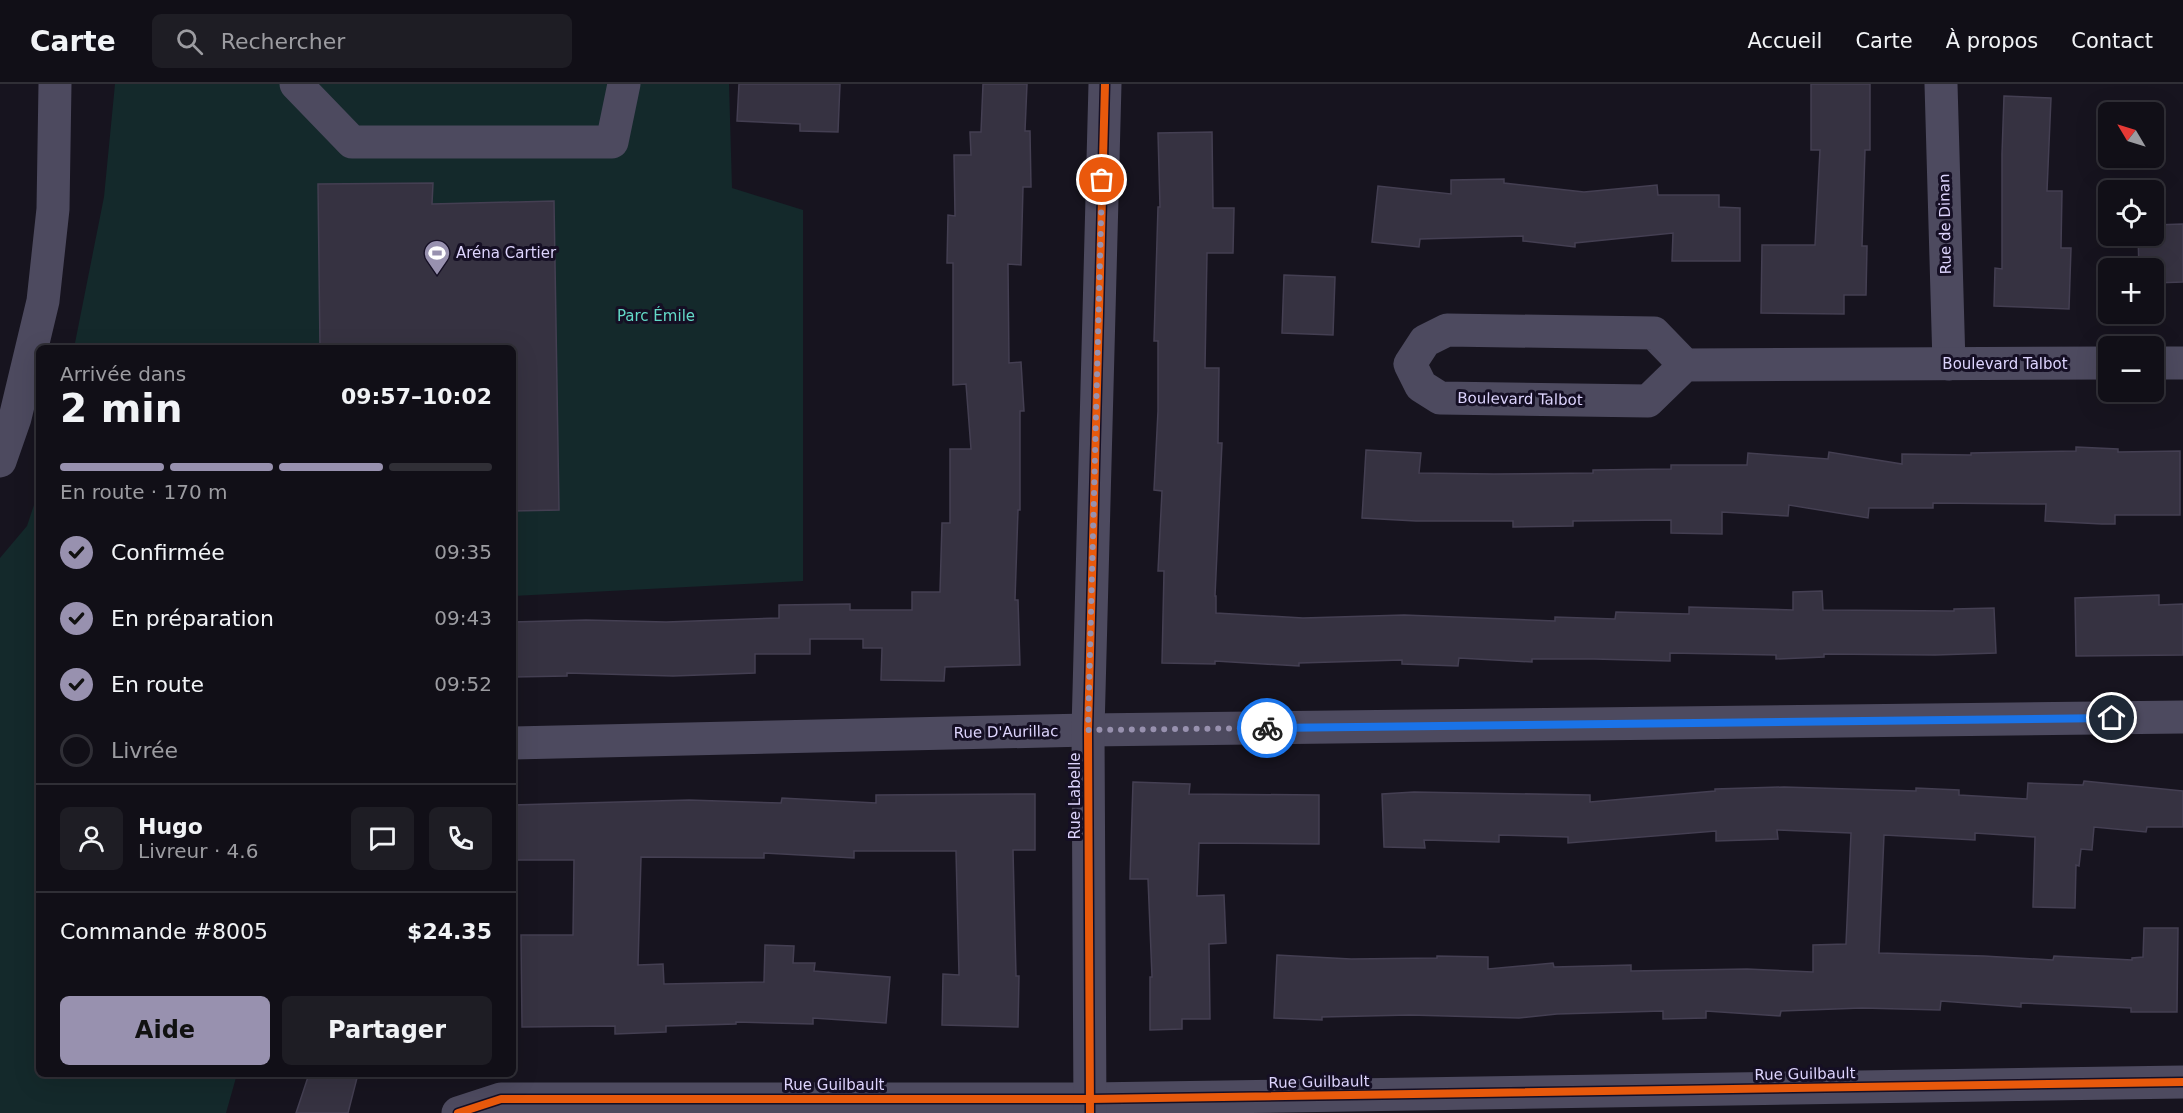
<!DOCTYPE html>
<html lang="fr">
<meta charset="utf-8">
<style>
body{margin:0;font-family:"DejaVu Sans",sans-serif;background:#1e1d24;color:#f1f3f6;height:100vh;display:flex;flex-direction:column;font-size:22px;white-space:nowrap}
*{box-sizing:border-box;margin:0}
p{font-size:20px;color:#9c9ca1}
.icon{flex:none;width:33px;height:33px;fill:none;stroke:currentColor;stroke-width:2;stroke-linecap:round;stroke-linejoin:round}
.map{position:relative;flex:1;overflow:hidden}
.drawer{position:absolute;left:36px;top:261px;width:480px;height:732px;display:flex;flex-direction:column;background:#110f17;border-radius:9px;box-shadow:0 6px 24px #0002,0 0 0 2px #302f36}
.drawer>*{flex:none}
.needle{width:39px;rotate:308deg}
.fabs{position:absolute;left:2098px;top:18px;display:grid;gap:12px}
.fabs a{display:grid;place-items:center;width:66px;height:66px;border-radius:9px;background:#110f17;box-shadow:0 6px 24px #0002,0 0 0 2px #302f36;font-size:30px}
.pin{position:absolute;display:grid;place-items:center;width:51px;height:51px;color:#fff;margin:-26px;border:3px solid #fff;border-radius:50%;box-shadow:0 2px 6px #0007}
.courier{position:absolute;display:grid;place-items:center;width:60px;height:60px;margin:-30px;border:4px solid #1a73e8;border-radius:50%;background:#fff;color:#222;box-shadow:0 2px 8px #0007}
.head em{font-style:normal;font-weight:800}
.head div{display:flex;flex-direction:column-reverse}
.head{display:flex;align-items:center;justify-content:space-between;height:102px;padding:0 24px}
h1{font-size:39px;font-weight:800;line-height:45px}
.bar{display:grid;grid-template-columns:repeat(4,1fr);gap:9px 6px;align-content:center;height:72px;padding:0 24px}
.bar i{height:8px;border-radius:4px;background:#302f36}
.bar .selected{background:#9891af}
.bar p{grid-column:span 4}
.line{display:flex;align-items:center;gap:15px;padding:0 24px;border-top:2px solid #302f36}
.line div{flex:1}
.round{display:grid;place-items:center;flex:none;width:63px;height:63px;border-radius:9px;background:#1e1d24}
ol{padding:0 24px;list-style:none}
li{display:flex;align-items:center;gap:18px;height:66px}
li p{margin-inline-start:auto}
li .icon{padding:6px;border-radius:50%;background:#9891af;color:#111;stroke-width:4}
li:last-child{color:#9c9ca1}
li i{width:33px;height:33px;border:3px solid #302f36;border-radius:50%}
.cta{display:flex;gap:12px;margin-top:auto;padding:12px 24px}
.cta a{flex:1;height:69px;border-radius:9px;background:#9891af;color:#111;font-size:24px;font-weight:800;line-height:69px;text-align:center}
.cta a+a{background:#1e1d24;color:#f1f3f6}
header{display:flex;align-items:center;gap:36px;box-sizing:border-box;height:84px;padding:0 30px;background:#110f17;border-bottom:2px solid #302f36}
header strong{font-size:28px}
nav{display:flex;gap:33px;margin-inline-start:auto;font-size:21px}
.search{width:420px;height:54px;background:#1e1d24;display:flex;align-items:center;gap:15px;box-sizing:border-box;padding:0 21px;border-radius:9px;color:#9c9ca1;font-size:22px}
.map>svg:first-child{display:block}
</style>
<header>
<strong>Carte</strong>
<div class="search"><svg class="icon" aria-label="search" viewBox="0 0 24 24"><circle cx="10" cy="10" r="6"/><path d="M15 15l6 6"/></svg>Rechercher</div>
<nav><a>Accueil</a><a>Carte</a><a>À propos</a><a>Contact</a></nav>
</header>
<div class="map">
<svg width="2183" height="1029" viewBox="0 0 2183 1029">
<rect width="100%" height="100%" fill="#17141f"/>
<g fill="#14292b">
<path d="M115 0H729L732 104 803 126V497L513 512V264H74L104 113Z"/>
<path d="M39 406V990H237L226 1029H0V474L27 442Z"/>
</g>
<g fill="#363241" stroke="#443f52" stroke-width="1.5">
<path d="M739 0H840L838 48 800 47V40L737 37Z"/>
<path d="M983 0H1027L1025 47H1030L1031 103H1023L1021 181 1008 180 1009 279 1021 278 1024 327H1020V426H1018L1015 516H1018L1020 581 945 583 944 597 881 596 882 564H863V555H810V570H755V589L673 592 567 589V592L513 593V538L586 536 666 538 779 534V521L850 520V526H912V508H940L942 439H950V365H971L966 300 953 301V179H947L948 131 955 132 954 71H971L970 48H981Z"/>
<path d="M1811 0H1870V66H1865L1862 162H1867L1866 211H1844V230L1761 229 1762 161H1815L1820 66H1811Z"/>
<path d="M2004 12 2051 14 2047 107H2062L2061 164H2071L2069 225 1994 222 1995 184 2002 185V70Z"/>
<path d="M1212 48 1213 124H1234L1233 169H1207L1205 284H1219L1218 359H1222L1215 512H1216V529L1303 534 1404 531 1555 537V533L1615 535 1616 528 1689 530V523L1793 526V508L1822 507 1823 526 1954 527V525L1994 524 1996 569 1935 571 1824 570V573L1776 575V571L1670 569V577L1594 575H1532V578L1459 574 1458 582 1402 580V576L1299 579V582L1215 577V580L1162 579 1164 487H1158L1162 407 1154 406 1158 327V257H1154L1158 123H1160L1158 49Z"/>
<path d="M1504 95V99L1584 108 1657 101 1658 111H1719V123L1740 124V177H1672L1673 149 1575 159V163L1523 157V152L1420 155 1419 163 1372 158 1378 102 1451 110V96Z"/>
<path d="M433 99 432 120 554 117 559 426 513 427V264H320L318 100Z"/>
<path d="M2183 140V198L2154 199V184H2139L2138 152H2154V141Z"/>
<path d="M1284 191 1335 193 1333 251 1282 249Z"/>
<path d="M2076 363 2118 365V368L2180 367V431H2115V440H2102L2045 437 2046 420 1933 419V424H1869L1868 434 1789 421 1788 432 1722 428V450L1671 449V436L1573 437V442L1513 443V437H1416L1362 434 1366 366 1421 369 1419 389 1494 390 1593 389V386L1671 385V381H1747L1748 369 1828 375 1829 368 1902 380V370L1971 371V369L2076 367Z"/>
<path d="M2159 511V521L2183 520V571L2076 572 2075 514Z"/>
<path d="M2084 697 2183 707V743H2147L2146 748 2094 743 2092 766 2081 765 2079 782 2076 781 2075 824 2033 823 2035 753 1975 749V756L1884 751 1879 869 1984 872 2053 876 2054 872 2132 876V874L2143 873 2144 844H2178L2177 928H2131V924L2021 919V923L1941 917 1940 926 1862 924 1781 927 1780 932 1706 927V934L1663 935V927L1557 930 1519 934 1410 931 1322 933V936L1274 934 1277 871 1351 875 1437 874V872L1488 873V885L1553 879 1554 883 1631 881V887L1747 885 1813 888V861L1846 860 1851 749 1777 746 1778 755 1716 757V747L1568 759V753L1499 751V758L1424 756 1425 764 1384 763 1382 710 1414 708 1590 711V718L1715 707V705L1784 703 1916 707V704L1959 706V711L2027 715 2028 699 2083 701Z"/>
<path d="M1133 698 1190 700 1189 710 1319 711V760L1199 759 1197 812 1224 811 1226 859 1209 860 1210 935H1182V945L1150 946V893H1152L1148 795H1130Z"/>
<path d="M1035 710V766H1013L1016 892H1019L1018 943 942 941 943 890 959 891 956 767H854V774L764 769V774L641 773 638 881 663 880 664 900 764 898 765 861 794 862 793 879H815L814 887 890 893 886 939 813 934V940L736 938V940L666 942V948L615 950V942L522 943 521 851H573L574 776H513V721L689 716 781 719 782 714 876 719V711Z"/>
<path d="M309 990H358L348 1029H296Z"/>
</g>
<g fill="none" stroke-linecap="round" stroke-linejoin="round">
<g stroke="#4d4a5f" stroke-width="33">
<path d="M296 0 352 58H612L624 0"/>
<path d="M1941 0 1949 280"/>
<path d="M2154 279H2183"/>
<path d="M1685 281 1654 249 1447 246 1425 257 1410 280 1421 302 1440 314 1648 317 1685 281 2109 279"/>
<path d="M0 377 15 334 43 217 53 125 55 0"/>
<path d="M513 659 1088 646 2183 633"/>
<path d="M458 1029 501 1015H1090L2183 998"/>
<path d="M1090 1029 1088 646 1105 0"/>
</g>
<g stroke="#150f24" stroke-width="11">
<g id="cycleway">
<path d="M458 1029 501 1015H1090L2183 998"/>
<path d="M1090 1029 1088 646 1105 0"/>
</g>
</g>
<use href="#cycleway" stroke="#e8590c" stroke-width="8"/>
</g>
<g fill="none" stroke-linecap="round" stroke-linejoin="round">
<path stroke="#9891af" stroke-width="6" stroke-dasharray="0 10.8" d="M1102 96 1088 646 1267 644"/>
<path stroke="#1a73e8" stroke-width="8" d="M1267 644 2112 634"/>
</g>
<defs>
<g id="stadium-pin" transform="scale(1.35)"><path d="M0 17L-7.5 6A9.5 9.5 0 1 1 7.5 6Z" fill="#9891af" stroke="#150f24"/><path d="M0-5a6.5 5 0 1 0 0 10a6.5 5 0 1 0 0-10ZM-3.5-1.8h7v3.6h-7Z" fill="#fff"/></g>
</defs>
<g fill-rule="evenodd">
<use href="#stadium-pin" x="437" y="169"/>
</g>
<g text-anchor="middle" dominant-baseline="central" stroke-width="6" stroke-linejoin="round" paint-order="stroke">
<g font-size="15" fill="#ddd4fd" stroke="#150f24">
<text transform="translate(1945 140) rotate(-91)">Rue de Dinan</text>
<text x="2005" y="280">Boulevard Talbot</text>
<text transform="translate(1520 315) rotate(1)">Boulevard Talbot</text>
<text transform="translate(1006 648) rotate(-1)">Rue D'Aurillac</text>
<text transform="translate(1075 712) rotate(-90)">Rue Labelle</text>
<text transform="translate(1805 990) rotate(-1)">Rue Guilbault</text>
<text transform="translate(1319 998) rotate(-1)">Rue Guilbault</text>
<text x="834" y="1001">Rue Guilbault</text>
</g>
<g font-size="15" fill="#ddd4fd" stroke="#150f24" text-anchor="start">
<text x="456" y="169">Aréna Cartier</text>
</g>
<g font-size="15" fill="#63dac8" stroke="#150f24">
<text x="656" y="232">Parc Émile</text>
</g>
</g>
</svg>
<div class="fabs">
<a><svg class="needle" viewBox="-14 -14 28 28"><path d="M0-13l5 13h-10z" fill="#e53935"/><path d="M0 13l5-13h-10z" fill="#9c9ca1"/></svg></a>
<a><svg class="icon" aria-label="locate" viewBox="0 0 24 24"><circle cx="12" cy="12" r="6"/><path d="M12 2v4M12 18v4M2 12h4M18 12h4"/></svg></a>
<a>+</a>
<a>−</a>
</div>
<div class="pin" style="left:1102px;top:96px;background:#ea580c"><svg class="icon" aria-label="bag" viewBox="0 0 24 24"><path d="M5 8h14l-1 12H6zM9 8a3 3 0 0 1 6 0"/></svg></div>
<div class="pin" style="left:2112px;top:634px;background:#1f2937"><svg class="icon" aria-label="home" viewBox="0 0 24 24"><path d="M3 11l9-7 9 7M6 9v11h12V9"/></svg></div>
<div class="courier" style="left:1267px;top:644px"><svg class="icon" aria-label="bike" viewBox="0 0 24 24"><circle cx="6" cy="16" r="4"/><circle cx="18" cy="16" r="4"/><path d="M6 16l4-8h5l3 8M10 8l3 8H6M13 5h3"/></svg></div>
<section class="drawer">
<div class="head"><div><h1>2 min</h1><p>Arrivée dans</p></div><em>09:57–10:02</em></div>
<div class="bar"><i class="selected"></i><i class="selected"></i><i class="selected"></i><i></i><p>En route · 170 m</p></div>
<ol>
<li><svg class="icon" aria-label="check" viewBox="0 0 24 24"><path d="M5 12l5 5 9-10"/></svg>Confirmée<p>09:35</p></li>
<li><svg class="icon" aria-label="check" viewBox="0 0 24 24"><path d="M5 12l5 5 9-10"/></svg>En préparation<p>09:43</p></li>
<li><svg class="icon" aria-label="check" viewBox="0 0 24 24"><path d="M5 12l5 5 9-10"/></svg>En route<p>09:52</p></li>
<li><i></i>Livrée</li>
</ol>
<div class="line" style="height:108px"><a class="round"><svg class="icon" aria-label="person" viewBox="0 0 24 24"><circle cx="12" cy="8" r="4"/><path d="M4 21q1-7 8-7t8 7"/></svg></a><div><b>Hugo</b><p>Livreur · 4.6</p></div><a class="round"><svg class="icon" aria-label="chat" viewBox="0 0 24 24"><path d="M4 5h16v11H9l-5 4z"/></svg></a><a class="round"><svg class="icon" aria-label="phone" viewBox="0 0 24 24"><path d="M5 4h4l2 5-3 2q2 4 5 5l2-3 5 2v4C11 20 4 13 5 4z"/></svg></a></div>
<div class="line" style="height:78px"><div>Commande #8005</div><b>$24.35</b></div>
<div class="cta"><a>Aide</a><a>Partager</a></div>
</section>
</div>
